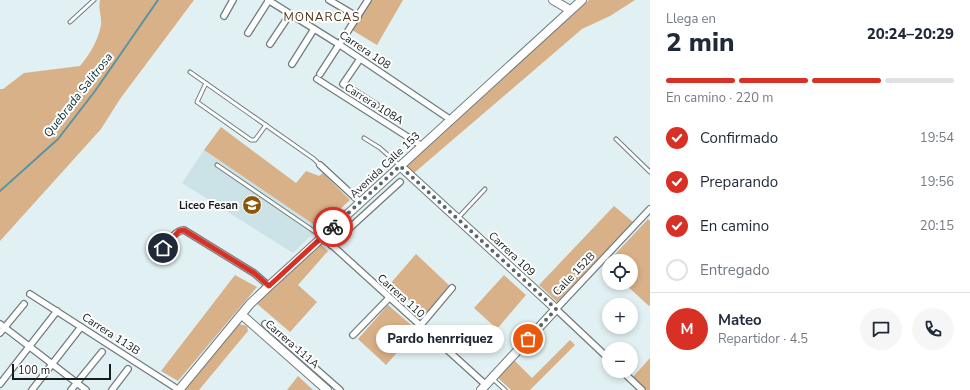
<!DOCTYPE html>
<html lang="es">
<meta charset="utf-8">
<style>
body{margin:0;font-family:"Nunito Sans",sans-serif;background:#f6f6f7;color:#1f2937;height:100vh;display:flex;flex-direction:column;font-size:15px;white-space:nowrap}
*{box-sizing:border-box;margin:0}
p{font-size:13px;color:#747a83}
.icon{flex:none;width:22px;height:22px;fill:none;stroke:currentColor;stroke-width:2;stroke-linecap:round;stroke-linejoin:round}
.map{position:relative;flex:1;overflow:hidden}
.details{display:flex;flex-direction:column;background:#fff;width:320px}
.details>*{flex:none}
.tools{position:absolute;left:602px;top:254px;display:grid;gap:8px}
.tools a{display:grid;place-items:center;width:36px;height:36px;border-radius:50%;background:#fff;box-shadow:0 2px 6px #0003;font-size:20px}
.scale{position:absolute;left:12px;bottom:10px;width:99px;box-sizing:border-box;padding-left:4px;border:2px solid #161b1c;border-top:0;font-size:11px;line-height:14px;white-space:nowrap;color:#161b1c;-webkit-text-stroke:3px #fff;paint-order:stroke}
.pin{position:absolute;display:grid;place-items:center;width:34px;height:34px;color:#fff;margin:-17px;border:2px solid #fff;border-radius:50%;box-shadow:0 1px 4px #0007}
.courier{position:absolute;display:grid;place-items:center;width:40px;height:40px;margin:-20px;border:3px solid #d93025;border-radius:50%;background:#fff;color:#222;box-shadow:0 1px 5px #0007}
.bubble{position:absolute;height:28px;border-radius:14px;background:#fff;box-shadow:0 2px 6px #0003;font-size:13px;font-weight:800;line-height:28px;text-align:center}
.headline em{font-style:normal;font-weight:800}
.headline div{display:flex;flex-direction:column-reverse}
.headline{display:flex;align-items:center;justify-content:space-between;height:68px;padding:0 16px}
h1{font-size:26px;font-weight:800;line-height:30px}
.bar{display:grid;grid-template-columns:repeat(4,1fr);gap:6px 4px;align-content:center;height:48px;padding:0 16px}
.bar i{height:5px;border-radius:3px;background:#e0e1e3}
.bar .on{background:#d93025}
.bar p{grid-column:span 4}
.line{display:flex;align-items:center;gap:10px;padding:0 16px;border-top:1px solid #e0e1e3}
.line div{flex:1}
.round{display:grid;place-items:center;flex:none;width:42px;height:42px;border-radius:21px;background:#f6f6f7}
ol{padding:0 16px;list-style:none}
li{display:flex;align-items:center;gap:12px;height:44px}
li p{margin-inline-start:auto}
li .icon{padding:4px;border-radius:50%;background:#d93025;color:#fff;stroke-width:4}
li:last-child{color:#747a83}
li i{width:22px;height:22px;border:2px solid #e0e1e3;border-radius:50%}
main{display:flex;flex:1;min-height:0}
.map>svg:first-child{display:block}
</style>
<main>
<div class="map">
<svg width="650" height="390" viewBox="0 0 650 390">
<rect width="100%" height="100%" fill="#e1f0f2"/>
<path fill="#cbe3e7" d="M204 150 319 228 293 253 182 183Z"/>
<g fill="#d9b188">
<path d="M100 0H194L120 99 101 129 0 241V89H3L24 73 80 66C90 54 98 41 101 25 102 17 98 9 100 0Z"/>
<path d="M370 0H403L377 45 352 30Z"/>
<path d="M589 0H635L610 16 582 29 414 173 405 164Z"/>
<path d="M221 127 296 183 306 171 319 176 323 173 350 200 319 228 204 150Z"/>
<path d="M614 206 633 222 557 302 539 285Z"/>
<path d="M648 219 650 221V305L649 306 624 283H631V261H609V268L605 265Z"/>
<path d="M320 244 328 251 298 285 317 302 290 332 256 303Z"/>
<path d="M416 254 452 288 428 317 390 284Z"/>
<path d="M235 275 257 287 178 381 161 371Z"/>
<path d="M504 275 526 295 497 329 474 308Z"/>
<path d="M388 305 417 330 386 365 358 339Z"/>
<path d="M239 324 247 326 248 331 199 390H184Z"/>
<path d="M570 340 575 345 530 390H511L497 377 514 360 532 378Z"/>
<path d="M650 358V390H647L633 377Z"/>
<path d="M298 376 313 390H287Z"/>
</g>
<g fill="none" stroke-linecap="round" stroke-linejoin="round">
<path stroke="#5994a0" stroke-width="2" d="M0 191 58 139 95 91 158 0"/>
<g stroke="#6f7c7f" stroke-width="5">
<g id="lane">
<path d="M70 22 94 0"/>
<path d="M190 72 314 159 320 165"/>
<path d="M206 83 197 102 251 140H255L266 125"/>
<path d="M364 138 380 148 400 166"/>
<path d="M616 139 650 172"/>
<path d="M217 165 321 236"/>
<path d="M458 218 485 189"/>
<path d="M493 379 505 390"/>
</g>
</g>
<g stroke="#6f7c7f" stroke-width="8">
<g id="street">
<path d="M268 0 340 45 451 120"/>
<path d="M329 0 358 17"/>
<path d="M224 16 233 0"/>
<path d="M248 33 269 0"/>
<path d="M270 44 290 14"/>
<path d="M360 59 343 84 376 105"/>
<path d="M292 64 314 29"/>
<path d="M320 74 368 0"/>
<path d="M317 79 422 146"/>
<path d="M320 165 360 202"/>
<path d="M323 237 486 385"/>
<path d="M151 245C169 255 169 231 184 230L254 273 269 286"/>
<path d="M331 245 400 182"/>
<path d="M30 294 179 390"/>
<path d="M0 324 86 390"/>
<path d="M265 324 340 390"/>
<path d="M420 326 452 288"/>
<path d="M0 333 24 304"/>
<path d="M353 335 389 298"/>
<path d="M609 359 556 309 650 209"/>
<path d="M622 371 642 390"/>
<path d="M0 384 57 311"/>
<path d="M32 390 81 327"/>
<path d="M71 390 102 352"/>
<path d="M112 390 128 369"/>
</g>
</g>
<g stroke="#6f7c7f" stroke-width="10">
<g id="secondary">
<path d="M553 0 570 10"/>
<path d="M400 166 556 309 481 390"/>
<path d="M242 315 327 390"/>
<path d="M179 390 250 304 269 286 582 0"/>
</g>
</g>
<use href="#lane" stroke="#fff" stroke-width="3"/>
<use href="#street" stroke="#fff" stroke-width="5.5"/>
<use href="#secondary" stroke="#fff" stroke-width="8"/>
</g>
<g fill="none" stroke-linecap="round" stroke-linejoin="round">
<path stroke="#5d6667" stroke-width="4" stroke-dasharray="0 7.2" d="M333 227 400 166 556 309 528 339"/>
<path stroke="#d93025" stroke-width="5" d="M163 248 179 231 184 230 254 273 269 286 333 227"/>
</g>
<defs>
<g id="school-disc" transform="scale(1)"><circle r="9.5" fill="#8c5507" stroke="#fff"/><path d="M0-5L7-2L0 1L-7-2ZM-4 1L0 2.5L4 1V4Q0 6-4 4Z" fill="#fff"/></g>
</defs>
<g fill-rule="evenodd">
<use href="#school-disc" x="252" y="205"/>
</g>
<g text-anchor="middle" dominant-baseline="central" stroke-width="4" stroke-linejoin="round" paint-order="stroke">
<g font-size="11" fill="#161b1c" stroke="#fff">
<text transform="translate(365 50) rotate(34)">Carrera 108</text>
<text transform="translate(374 104) rotate(32)">Carrera 108A</text>
<text transform="translate(385 165) rotate(-43)">Avenida Calle 153</text>
<text transform="translate(512 254) rotate(43)">Carrera 109</text>
<text transform="translate(574 274) rotate(-46)">Calle 152B</text>
<text transform="translate(401 296) rotate(42)">Carrera 110</text>
<text transform="translate(111 334) rotate(33)">Carrera 113B</text>
<text transform="translate(292 344) rotate(41)">Carrera 111A</text>
</g>
<g font-size="11" font-weight="bold" fill="#161b1c" stroke="#fff" text-anchor="end">
<text x="238" y="205">Liceo Fesan</text>
</g>
<g font-size="12" letter-spacing="1" fill="#4e3314" stroke="#fff">
<text x="322" y="17">MONARCAS</text>
</g>
<g font-size="12" font-style="italic" fill="#093239" stroke="#fff">
<text transform="translate(78 95) rotate(-52)">Quebrada Salitrosa</text>
</g>
</g>
</svg>
<div class="tools">
<a><svg class="icon" aria-label="locate" viewBox="0 0 24 24"><circle cx="12" cy="12" r="6"/><path d="M12 2v4M12 18v4M2 12h4M18 12h4"/></svg></a>
<a>+</a>
<a>−</a>
</div>
<div class="scale">100 m</div>
<div class="pin" style="left:528px;top:339px;background:#ea580c"><svg class="icon" aria-label="bag" viewBox="0 0 24 24"><path d="M5 8h14l-1 12H6zM9 8a3 3 0 0 1 6 0"/></svg></div>
<div class="pin" style="left:163px;top:248px;background:#1f2937"><svg class="icon" aria-label="home" viewBox="0 0 24 24"><path d="M3 11l9-7 9 7M6 9v11h12V9"/></svg></div>
<div class="courier" style="left:333px;top:227px"><svg class="icon" aria-label="bike" viewBox="0 0 24 24"><circle cx="6" cy="16" r="4"/><circle cx="18" cy="16" r="4"/><path d="M6 16l4-8h5l3 8M10 8l3 8H6M13 5h3"/></svg></div>
<div class="bubble" style="left:376px;top:325px;width:128px">Pardo henrriquez</div>
</div>
<section class="details">
<div class="headline"><div><h1>2 min</h1><p>Llega en</p></div><em>20:24–20:29</em></div>
<div class="bar"><i class="on"></i><i class="on"></i><i class="on"></i><i></i><p>En camino · 220 m</p></div>
<ol>
<li><svg class="icon" aria-label="check" viewBox="0 0 24 24"><path d="M5 12l5 5 9-10"/></svg>Confirmado<p>19:54</p></li>
<li><svg class="icon" aria-label="check" viewBox="0 0 24 24"><path d="M5 12l5 5 9-10"/></svg>Preparando<p>19:56</p></li>
<li><svg class="icon" aria-label="check" viewBox="0 0 24 24"><path d="M5 12l5 5 9-10"/></svg>En camino<p>20:15</p></li>
<li><i></i>Entregado</li>
</ol>
<div class="line" style="height:72px"><b class="round" style="background:#d93025;color:#fff">M</b><div><b>Mateo</b><p>Repartidor · 4.5</p></div><a class="round"><svg class="icon" aria-label="chat" viewBox="0 0 24 24"><path d="M4 5h16v11H9l-5 4z"/></svg></a><a class="round"><svg class="icon" aria-label="phone" viewBox="0 0 24 24"><path d="M5 4h4l2 5-3 2q2 4 5 5l2-3 5 2v4C11 20 4 13 5 4z"/></svg></a></div>
</section>
</main>
